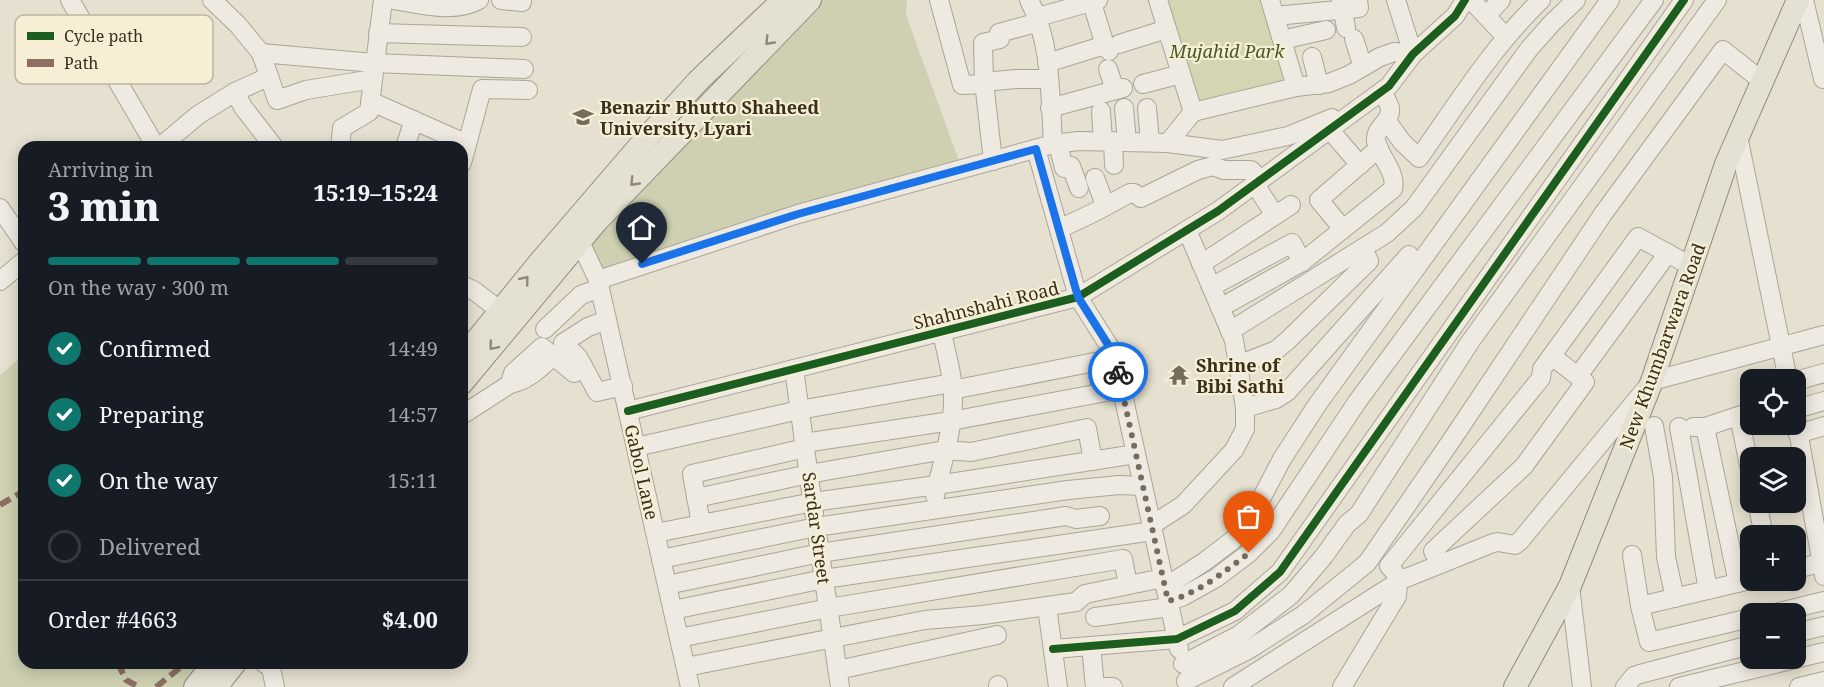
<!DOCTYPE html>
<meta charset="utf-8">
<style>
body{margin:0;font-family:"Noto Serif",serif;background:#242831;color:#f1f3f6;height:100vh;display:flex;flex-direction:column;font-size:22px;white-space:nowrap}
*{box-sizing:border-box;margin:0}
p{font-size:20px;color:#9ea1a6}
.icon{flex:none;width:33px;height:33px;fill:none;stroke:currentColor;stroke-width:2;stroke-linecap:round;stroke-linejoin:round}
.map{position:relative;flex:1;overflow:hidden}
.drawer{position:absolute;left:18px;top:141px;width:450px;height:528px;display:flex;flex-direction:column;background:#171b24;border-radius:18px;box-shadow:0 3px 15px #0003}
.drawer>*{flex:none}
.tools{position:absolute;left:1740px;top:369px;display:grid;gap:12px}
.tools a{display:grid;place-items:center;width:66px;height:66px;border-radius:12px;background:#171b24;box-shadow:0 3px 15px #0003;font-size:30px}
.pin{position:absolute;display:grid;place-items:center;width:51px;height:51px;color:#fff;margin:-62px -26px;border-radius:50% 50% 50% 0;rotate:-45deg;box-shadow:0 0 6px #0007}
.pin .icon{rotate:45deg}
.courier{position:absolute;display:grid;place-items:center;width:60px;height:60px;margin:-30px;border:4px solid #1a73e8;border-radius:50%;background:#fff;color:#222;box-shadow:0 2px 8px #0007}
.headline em{font-style:normal;font-weight:800}
.headline div{display:flex;flex-direction:column-reverse}
.headline{display:flex;align-items:center;justify-content:space-between;height:102px;padding:0 30px}
h1{font-size:39px;font-weight:800;line-height:45px}
.bar{display:grid;grid-template-columns:repeat(4,1fr);gap:9px 6px;align-content:center;height:72px;padding:0 30px}
.bar i{height:8px;border-radius:4px;background:#363941}
.bar .on{background:#0f766e}
.bar p{grid-column:span 4}
.line{display:flex;align-items:center;gap:15px;padding:0 30px;border-top:2px solid #363941}
.line div{flex:1}
ol{padding:0 30px;list-style:none}
li{display:flex;align-items:center;gap:18px;height:66px}
li p{margin-inline-start:auto}
li .icon{padding:6px;border-radius:50%;background:#0f766e;color:#fff;stroke-width:4}
li:last-child{color:#9ea1a6}
li i{width:33px;height:33px;border:3px solid #363941;border-radius:50%}
.map>svg:first-child{display:block}
</style>
<div class="map">
<svg width="1824" height="687" viewBox="0 0 1824 687">
<rect width="100%" height="100%" fill="#e5e0cf"/>
<path fill="#d3d6b1" d="M1157 0H1274L1296 87 1193 112Z"/>
<g fill="#ced0b1">
<path d="M798 0H907L906 15 962 169 598 279 587 231Z"/>
<path d="M24 355V663H205L185 687H0V375Z"/>
</g>
<g fill="none" stroke-linecap="round" stroke-linejoin="round">
<g stroke="#aba598" stroke-width="20">
<g id="minor">
<path d="M70 0 156 147"/>
<path d="M212 0 238 25 261 53 374 63 524 69"/>
<path d="M394 0C421 4 454 14 479 0"/>
<path d="M501 0 522 2"/>
<path d="M939 0 962 85 985 84"/>
<path d="M1029 0C1052 43 1050 96 1053 144"/>
<path d="M1091 0 1105 45 1109 51"/>
<path d="M1158 0 1193 112"/>
<path d="M1270 0 1296 87"/>
<path d="M1341 0 1346 28"/>
<path d="M1471 0 1506 37"/>
<path d="M1804 0 1823 79"/>
<path d="M1487 15 1501 0"/>
<path d="M1275 16 1359 8 1358 0"/>
<path d="M1038 17 1098 0"/>
<path d="M378 33 522 37"/>
<path d="M1354 39 1363 67"/>
<path d="M1282 40 1326 30"/>
<path d="M1119 44 1167 29"/>
<path d="M261 53 277 100 306 90 373 79"/>
<path d="M1312 57 1319 85"/>
<path d="M1047 63 1105 45"/>
<path d="M1108 69 1115 90"/>
<path d="M984 82 1016 79H1048"/>
<path d="M1143 84 1181 74"/>
<path d="M235 92 243 107 274 147"/>
<path d="M370 101 467 144"/>
<path d="M1050 108 1123 88"/>
<path d="M1124 108 1127 142"/>
<path d="M1147 108 1150 142"/>
<path d="M1101 111 1103 141"/>
<path d="M1387 121 1402 142 1419 158C1457 104 1493 46 1541 0"/>
<path d="M1329 129 1360 165"/>
<path d="M1738 136 1788 380"/>
<path d="M1113 141 1114 165"/>
<path d="M1168 143 1222 150 1288 136 1332 118"/>
<path d="M1058 144 1064 168 1071 166 1079 188"/>
<path d="M160 147 198 115 235 92 268 77"/>
<path d="M340 147 342 128 369 112 383 0"/>
<path d="M405 147 414 120"/>
<path d="M1036 149 1078 297 1114 354 1179 649"/>
<path d="M993 161 984 82 983 43 1000 39 999 33 1039 22"/>
<path d="M462 163 482 89 528 90"/>
<path d="M1095 178 1105 205"/>
<path d="M1254 183 1275 215"/>
<path d="M0 208 24 243"/>
<path d="M1059 229 1095 212 1130 193H1134L1141 198 1198 170 1213 166 1224 170H1251L1260 179"/>
<path d="M1343 229 1319 200 1379 148"/>
<path d="M572 232 580 242 598 280 690 687"/>
<path d="M1201 264 1291 205"/>
<path d="M598 280 798 214 1053 144 1079 141 1168 143 1193 112 1296 87 1329 83 1349 75 1380 57 1394 52 1413 54 1396 0"/>
<path d="M0 281 24 261"/>
<path d="M462 285 473 290 510 318"/>
<path d="M1211 287 1292 243 1302 262"/>
<path d="M1220 308 1302 262 1393 189C1397 172 1380 158 1376 141 1374 127 1392 122 1390 108 1389 103 1384 96 1382 91"/>
<path d="M545 329 581 295 600 288"/>
<path d="M1230 331 1387 233 1414 208 1529 49 1552 23 1576 0"/>
<path d="M1238 365 1276 350 1287 341 1369 261 1363 249"/>
<path d="M583 366 578 357 563 343 588 327 607 320"/>
<path d="M794 369 814 513"/>
<path d="M1578 376 1668 253"/>
<path d="M1796 381 1824 373"/>
<path d="M510 384C527 381 541 368 553 356"/>
<path d="M952 390 1115 358"/>
<path d="M1245 408 1276 399 1287 392 1409 255"/>
<path d="M1796 409 1824 401"/>
<path d="M628 411 1078 297 1218 211 1389 86 1413 54 1455 16 1465 0"/>
<path d="M462 415 510 384 513 373 542 347 574 373 583 366 597 392 623 386"/>
<path d="M1739 416 1750 470"/>
<path d="M1796 419 1824 576"/>
<path d="M1654 426 1663 477 1666 557 1675 598"/>
<path d="M1679 427 1708 590"/>
<path d="M1693 427H1705L1750 412"/>
<path d="M1705 427 1738 583"/>
<path d="M1798 434 1824 426"/>
<path d="M804 443 951 421 1122 389"/>
<path d="M636 447 799 410 952 383"/>
<path d="M935 496C941 465 953 432 953 400 954 377 946 354 942 332"/>
<path d="M696 498 809 474 945 450 971 452 1087 428 1093 461"/>
<path d="M1757 502 1764 536"/>
<path d="M701 524 692 474 805 448"/>
<path d="M1152 525 1183 505 1234 450 1245 429V408L1234 340 1187 230"/>
<path d="M656 533 813 502 937 485 1136 454"/>
<path d="M818 540 840 687"/>
<path d="M1632 555 1640 606 1649 642 1750 618"/>
<path d="M661 559 816 527 1068 490 1119 485 1143 486"/>
<path d="M1441 564 1433 551 1524 466 1585 382 1552 356"/>
<path d="M1796 569 1824 562"/>
<path d="M1401 580 1389 566 1541 378 1542 369 1638 237 1691 266"/>
<path d="M667 585 820 553 1066 516 1076 519 1100 516"/>
<path d="M1570 586 1582 687"/>
<path d="M1165 587 1204 562 1233 540 1253 514 1282 459 1317 405 1610 0"/>
<path d="M1168 601 1182 597 1216 578 1249 553 1271 531 1357 402 1654 0"/>
<path d="M1640 606 1750 580"/>
<path d="M1047 607 1058 687"/>
<path d="M673 610 824 579 1153 531"/>
<path d="M1771 614 1824 601"/>
<path d="M1095 617 1170 607"/>
<path d="M1796 633 1824 626"/>
<path d="M679 638 829 608 1123 559 1128 585"/>
<path d="M1091 646 1095 687"/>
<path d="M1053 649 1177 639 1235 611 1280 572 1684 0"/>
<path d="M264 663 271 668 275 687"/>
<path d="M1183 664 1239 635 1291 595 1324 556 1347 524 1359 514 1470 342 1717 0"/>
<path d="M686 667 925 620 983 615 1076 602 1085 594 1163 578"/>
<path d="M838 670 997 635"/>
<path d="M1186 681 1248 650 1303 615 1367 563 1451 441 1603 214 1723 50 1762 81"/>
<path d="M998 687V685"/>
<path d="M1097 687H1113"/>
<path d="M1233 687 1401 580 1493 543 1498 542 1515 545 1520 541 1652 381 1824 335"/>
<path d="M1342 687 1397 596 1398 582"/>
<path d="M1625 687 1634 676 1640 674 1750 645"/>
<path d="M1679 687 1824 652"/>
<path d="M1799 687 1824 681"/>
</g>
</g>
<g stroke="#908a7f" stroke-width="24">
<g id="major">
<path d="M462 358 539 263 649 135 698 81 783 0"/>
<path d="M462 383 596 222 810 0"/>
<path d="M195 687 214 663"/>
<path d="M216 687 235 663"/>
<path d="M1515 687 1570 586 1652 381 1726 164 1798 0"/>
</g>
</g>
<use href="#minor" stroke="#eeeae1" stroke-width="18"/>
<use href="#major" stroke="#e5e1d2" stroke-width="22"/>
<g stroke="#8d6e63" stroke-width="6" stroke-dasharray="12 6" stroke-linecap="butt">
<path d="M0 505 24 491"/>
<path d="M118 663 126 680 139 687"/>
<path d="M156 687 186 663"/>
</g>
<g stroke="#f6efd5" stroke-width="11">
<g id="cycleway">
<path d="M628 411 1078 297 1218 211 1389 86 1413 54 1455 16 1465 0"/>
<path d="M1053 649 1177 639 1235 611 1280 572 1684 0"/>
</g>
</g>
<use href="#cycleway" stroke="#1b5e20" stroke-width="8"/>
</g>
<defs><path id="oneway-chevron" d="M-2-3.5L2.5 0L-2 3.5" fill="none" stroke-width="1.6" stroke-linecap="round" stroke-linejoin="round" transform="scale(1.5)"/></defs>
<g stroke="#908878">
<use href="#oneway-chevron" transform="translate(769 41) rotate(134)"/>
<use href="#oneway-chevron" transform="translate(634 182) rotate(134)"/>
<use href="#oneway-chevron" transform="translate(525 280) rotate(-51)"/>
<use href="#oneway-chevron" transform="translate(493 346) rotate(130)"/>
</g>
<g fill="none" stroke-linecap="round" stroke-linejoin="round">
<path stroke="#766c5d" stroke-width="6" stroke-dasharray="0 10.8" d="M1118 372 1168 601C1199 593 1224 572 1249 553"/>
<path stroke="#1a73e8" stroke-width="8" d="M642 264 798 214 1036 149 1078 297 1114 354 1118 372"/>
</g>
<defs>
<g id="university-bare" transform="scale(1.62)"><path d="M0-5L7-2L0 1L-7-2ZM-4 1L0 2.5L4 1V4Q0 6-4 4Z" fill="#766c5d" stroke="#f6efd5" stroke-width="2.5" paint-order="stroke"/></g>
<g id="temple-bare" transform="scale(1.62)"><path d="M0-6L5-2H3V0L6.5 2.5H4V6H1.5V3h-3V6H-4V2.5H-6.5L-3 0V-2H-5Z" fill="#766c5d" stroke="#f6efd5" stroke-width="2.5" paint-order="stroke"/></g>
</defs>
<g fill-rule="evenodd">
<use href="#university-bare" x="583" y="117"/>
<use href="#temple-bare" x="1179" y="375"/>
</g>
<g text-anchor="middle" dominant-baseline="central" stroke-width="4.5" stroke-linejoin="round" paint-order="stroke">
<g font-size="18" font-style="italic" fill="#485825" stroke="#f6efd5">
<text x="1227" y="51">Mujahid Park</text>
</g>
<g font-size="18" font-weight="bold" fill="#3b2e1f" stroke="#f6efd5" text-anchor="start">
<text x="600" y="107">Benazir Bhutto Shaheed<tspan x="600" dy="21">University, Lyari</tspan></text>
<text x="1196" y="365">Shrine of<tspan x="1196" dy="21">Bibi Sathi</tspan></text>
</g>
<g font-size="18" fill="#3b2e1f" stroke="#f6efd5">
<text transform="translate(986 305) rotate(-14)">Shahnshahi Road</text>
<text transform="translate(1662 346) rotate(-70)">New Khumbarwara Road</text>
<text transform="translate(642 472) rotate(77)">Gabol Lane</text>
<text transform="translate(817 528) rotate(82)">Sardar Street</text>
</g>
</g>
<rect x="15" y="15" width="198" height="69" rx="9" fill="#f6efd5" stroke="#beb59e" stroke-width="1.5"/>
<rect x="27" y="32" width="27" height="8" fill="#1b5e20"/>
<rect x="27" y="59" width="27" height="8" fill="#8d6e63"/>
<g font-size="16" fill="#3b2e1f">
<text x="64" y="42">Cycle path</text>
<text x="64" y="69">Path</text>
</g>
</svg>
<div class="tools">
<a><svg class="icon" aria-label="locate" viewBox="0 0 24 24"><circle cx="12" cy="12" r="6"/><path d="M12 2v4M12 18v4M2 12h4M18 12h4"/></svg></a>
<a><svg class="icon" aria-label="layers" viewBox="0 0 24 24"><path d="M12 4l9 5-9 5-9-5zM3 14l9 5 9-5"/></svg></a>
<a>+</a>
<a>−</a>
</div>
<div class="pin" style="left:1249px;top:553px;background:#ea580c"><svg class="icon" aria-label="bag" viewBox="0 0 24 24"><path d="M5 8h14l-1 12H6zM9 8a3 3 0 0 1 6 0"/></svg></div>
<div class="pin" style="left:642px;top:264px;background:#1f2937"><svg class="icon" aria-label="home" viewBox="0 0 24 24"><path d="M3 11l9-7 9 7M6 9v11h12V9"/></svg></div>
<div class="courier" style="left:1118px;top:372px"><svg class="icon" aria-label="bike" viewBox="0 0 24 24"><circle cx="6" cy="16" r="4"/><circle cx="18" cy="16" r="4"/><path d="M6 16l4-8h5l3 8M10 8l3 8H6M13 5h3"/></svg></div>
<section class="drawer">
<div class="headline"><div><h1>3 min</h1><p>Arriving in</p></div><em>15:19–15:24</em></div>
<div class="bar"><i class="on"></i><i class="on"></i><i class="on"></i><i></i><p>On the way · 300 m</p></div>
<ol>
<li><svg class="icon" aria-label="check" viewBox="0 0 24 24"><path d="M5 12l5 5 9-10"/></svg>Confirmed<p>14:49</p></li>
<li><svg class="icon" aria-label="check" viewBox="0 0 24 24"><path d="M5 12l5 5 9-10"/></svg>Preparing<p>14:57</p></li>
<li><svg class="icon" aria-label="check" viewBox="0 0 24 24"><path d="M5 12l5 5 9-10"/></svg>On the way<p>15:11</p></li>
<li><i></i>Delivered</li>
</ol>
<div class="line" style="height:78px"><div>Order #4663</div><b>$4.00</b></div>
</section>
</div>
